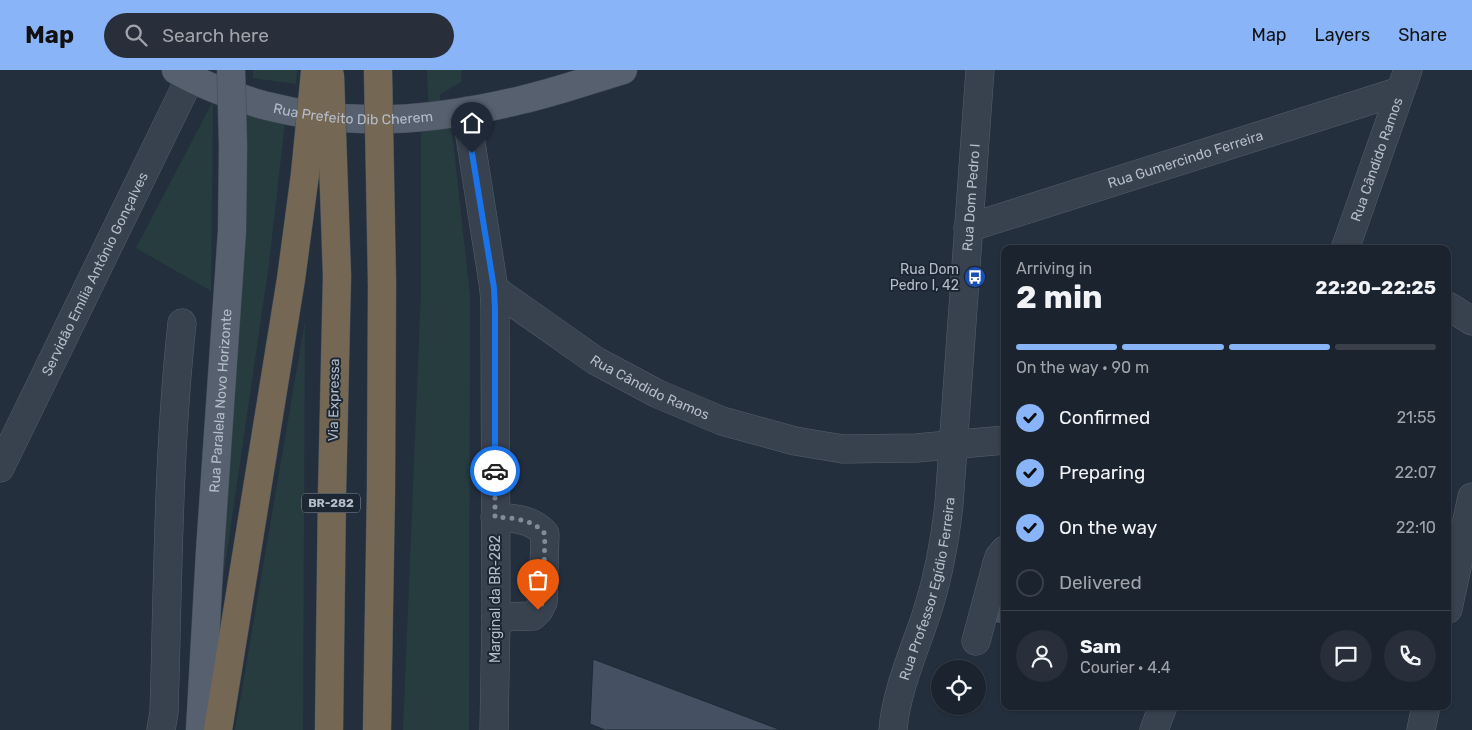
<!DOCTYPE html>
<meta charset="utf-8">
<style>
body{margin:0;font-family:Rubik,sans-serif;background:#282f3a;color:#f1f3f6;height:100vh;display:flex;flex-direction:column;font-size:19px;white-space:nowrap}
*{box-sizing:border-box;margin:0}
p{font-size:16px;color:#a0a4aa}
.icon{flex:none;width:28px;height:28px;fill:none;stroke:currentColor;stroke-width:2;stroke-linecap:round;stroke-linejoin:round}
.map{position:relative;flex:1;overflow:hidden}
.panel{position:absolute;left:1001px;top:175px;width:450px;height:465px;display:flex;flex-direction:column;background:#1b232e;border-radius:10px;box-shadow:0 1px 4px #0004,0 0 0 1px #39404a}
.panel>*{flex:none}
.fabs{position:absolute;left:931px;top:590px;display:grid;gap:10px}
.fabs a{display:grid;place-items:center;width:55px;height:55px;border-radius:50%;background:#1b232e;box-shadow:0 1px 4px #0004,0 0 0 1px #39404a;font-size:25px}
.pin{position:absolute;display:grid;place-items:center;width:42px;height:42px;color:#fff;margin:-51px -21px;border-radius:50% 50% 50% 0;rotate:-45deg;box-shadow:0 0 5px #0007}
.pin .icon{rotate:45deg}
.courier{position:absolute;display:grid;place-items:center;width:50px;height:50px;margin:-25px;border:4px solid #1a73e8;border-radius:50%;background:#fff;color:#222;box-shadow:0 1px 6px #0007}
.summary em{font-style:normal;font-weight:700}
.summary div{display:flex;flex-direction:column-reverse}
.summary{display:flex;align-items:center;justify-content:space-between;height:85px;padding:0 15px}
h1{font-size:32px;font-weight:700;line-height:38px}
.bar{display:grid;grid-template-columns:repeat(4,1fr);gap:8px 5px;align-content:center;height:60px;padding:0 15px}
.bar i{height:6px;border-radius:4px;background:#39404a}
.bar .active{background:#8ab4f8}
.bar p{grid-column:span 4}
.line{display:flex;align-items:center;gap:12px;padding:0 15px;border-top:1px solid #39404a}
.line div{flex:1}
.round{display:grid;place-items:center;flex:none;width:52px;height:52px;border-radius:26px;background:#282f3a}
ol{padding:0 15px;list-style:none}
li{display:flex;align-items:center;gap:15px;height:55px}
li p{margin-inline-start:auto}
li .icon{padding:5px;border-radius:50%;background:#8ab4f8;color:#111;stroke-width:4}
li:last-child{color:#a0a4aa}
li i{width:28px;height:28px;border:2px solid #39404a;border-radius:50%}
header{display:flex;align-items:center;gap:30px;box-sizing:border-box;height:70px;padding:0 25px;background:#8ab4f8;color:#111}
header strong{font-size:24px}
nav{display:flex;gap:28px;margin-inline-start:auto;font-size:18px}
.search{width:350px;height:45px;background:#282f3a;display:flex;align-items:center;gap:12px;box-sizing:border-box;padding:0 18px;border-radius:28px;color:#a0a4aa;font-size:19px}
.map>svg:first-child{display:block}
</style>
<header>
<strong>Map</strong>
<div class="search"><svg class="icon" aria-label="search" viewBox="0 0 24 24"><circle cx="10" cy="10" r="6"/><path d="M15 15l6 6"/></svg>Search here</div>
<nav><a>Map</a><a>Layers</a><a>Share</a></nav>
</header>
<div class="map">
<svg width="1472" height="660" viewBox="0 0 1472 660">
<rect width="100%" height="100%" fill="#242f3e"/>
<g fill="#263c3f">
<path d="M253 0H297L296 14 253 8Z"/>
<path d="M427 0H462L461 12 440 24 441 39 429 41Z"/>
<path d="M213 31 211 221 136 178Z"/>
<path d="M244 45 285 52 269 194 220 530Z"/>
<path d="M451 53 470 225 469 660H403L421 222V57Z"/>
<path d="M305 251 303 660H235Z"/>
</g>
<g fill="#455162" stroke="#1f2835">
<path d="M1005 502V555L993 552Z"/>
<path d="M593 589 781 660H605L590 654Z"/>
</g>
<g fill="none" stroke-linecap="round" stroke-linejoin="round">
<g stroke="#565f6c" stroke-width="29">
<g id="minor">
<path d="M466 41 494 219 495 238 496 547 494 660"/>
<path id="s1" d="M968 158 1400 21"/>
<path id="s2" d="M1345 179 1408 0"/>
<path id="s3" d="M494 219 596 291 658 324 722 351 795 371 843 379 916 378 1005 370"/>
<path d="M1448 236 1472 251"/>
<path id="s4" d="M0 398 190 8"/>
<path d="M495 447C513 448 533 449 545 464L543 532 539 540 533 546 496 547"/>
<path d="M1448 539 1472 427"/>
<path d="M976 571 997 493 999 487 1005 480"/>
<path d="M161 660 164 642C168 512 168 382 182 253"/>
<path id="s5" d="M893 660C896 620 916 577 928 539 939 504 945 470 949 434L980 0"/>
<path d="M1154 660 1163 636"/>
<path d="M1421 660 1426 636"/>
</g>
</g>
<g stroke="#414a57" stroke-width="29">
<g id="major">
<path id="s6" d="M176 0C203 16 232 26 263 35 352 58 433 51 521 30 556 22 590 10 623 0"/>
<path id="s7" d="M200 660 210 481 232 161 233 76"/>
</g>
</g>
<g stroke="#434c59" stroke-width="29">
<g id="highway">
<path d="M218 660 291 209 305 104"/>
<path d="M329 660 332 424 337 206"/>
<path d="M377 660 381 419 382 213"/>
</g>
</g>
<use href="#minor" stroke="#38414e" stroke-width="28"/>
<use href="#major" stroke="#56606e" stroke-width="28"/>
<use href="#highway" stroke="#746855" stroke-width="28"/>
<g stroke="#414a57" stroke-width="29" stroke-linecap="butt">
<path id="major-bridge" d="M231 0 233 76"/>
</g>
<g stroke="#434c59" stroke-width="29" stroke-linecap="butt">
<g id="highway-bridge">
<path d="M378 0 382 213"/>
<path d="M330 5 337 206"/>
<path d="M305 104 315 2"/>
</g>
</g>
<use href="#major-bridge" stroke="#56606e" stroke-width="28"/>
<use href="#highway-bridge" stroke="#746855" stroke-width="28"/>
</g>
<g fill="none" stroke-linecap="round" stroke-linejoin="round">
<path stroke="#828b98" stroke-width="5" stroke-dasharray="0 9" d="M495 401V447C513 448 533 449 545 464L543 532 538 540"/>
<path stroke="#1a73e8" stroke-width="6" d="M472 83 494 218 495 238V401"/>
</g>
<defs>
<g id="bus-disc" transform="scale(1.125)"><circle r="9.5" fill="#1a4fb4" stroke="#1d2633"/><path d="M-5-6H5V4H4V6H2V4H-2V6H-4V4H-5ZM-3.5-4V0h7V-4ZM-3.5 1.2v1.5H-2V1.2ZM2 1.2v1.5H3.5V1.2Z" fill="#fff"/></g>
</defs>
<g fill-rule="evenodd">
<use href="#bus-disc" x="975" y="207"/>
</g>
<g text-anchor="middle" dominant-baseline="central" stroke-width="4" stroke-linejoin="round" paint-order="stroke">
<rect fill="#1d2633" stroke="#878f9c" stroke-width="1" x="302" y="423.5" width="58" height="19" rx="4"/>
<g font-size="12" font-weight="bold" fill="#b4bcc9">
<text x="331" y="433">BR-282</text>
</g>
<g font-size="14" fill="#b4bcc9" stroke="#1d2633">
<text stroke="none"><textPath href="#s6" startOffset="185">Rua Prefeito Dib Cherem</textPath></text>
<text stroke="none"><textPath href="#s1" startOffset="228">Rua Gumercindo Ferreira</textPath></text>
<text stroke="none"><textPath href="#s2" startOffset="95">Rua Cândido Ramos</textPath></text>
<text stroke="none"><textPath href="#s5" startOffset="541">Rua Dom Pedro I</textPath></text>
<text stroke="none"><textPath href="#s4" startOffset="216">Servidão Emília Antônio Gonçalves</textPath></text>
<text stroke="none"><textPath href="#s3" startOffset="185">Rua Cândido Ramos</textPath></text>
<text stroke="none"><textPath href="#s7" startOffset="330">Rua Paralela Novo Horizonte</textPath></text>
<text transform="translate(334 330) rotate(-89)">Via Expressa</text>
<text stroke="none"><textPath href="#s5" startOffset="146">Rua Professor Egídio Ferreira</textPath></text>
<text transform="translate(495 529) rotate(-90)">Marginal da BR-282</text>
</g>
<g font-size="14" fill="#b4bcc9" stroke="#1d2633" text-anchor="end">
<text x="959" y="199">Rua Dom<tspan x="959" dy="16">Pedro I, 42</tspan></text>
</g>
</g>
</svg>
<div class="fabs">
<a><svg class="icon" aria-label="locate" viewBox="0 0 24 24"><circle cx="12" cy="12" r="6"/><path d="M12 2v4M12 18v4M2 12h4M18 12h4"/></svg></a>
</div>
<div class="pin" style="left:538px;top:540px;background:#ea580c"><svg class="icon" aria-label="bag" viewBox="0 0 24 24"><path d="M5 8h14l-1 12H6zM9 8a3 3 0 0 1 6 0"/></svg></div>
<div class="pin" style="left:472px;top:83px;background:#1f2937"><svg class="icon" aria-label="home" viewBox="0 0 24 24"><path d="M3 11l9-7 9 7M6 9v11h12V9"/></svg></div>
<div class="courier" style="left:495px;top:401px"><svg class="icon" aria-label="car" viewBox="0 0 24 24"><path d="M5 17H2v-5l4-1 3-4h7l3 4 3 1v5h-3M9 17h6M6 11h13"/><circle cx="7" cy="17" r="2"/><circle cx="17" cy="17" r="2"/></svg></div>
<section class="panel">
<div class="summary"><div><h1>2 min</h1><p>Arriving in</p></div><em>22:20–22:25</em></div>
<div class="bar"><i class="active"></i><i class="active"></i><i class="active"></i><i></i><p>On the way · 90 m</p></div>
<ol>
<li><svg class="icon" aria-label="check" viewBox="0 0 24 24"><path d="M5 12l5 5 9-10"/></svg>Confirmed<p>21:55</p></li>
<li><svg class="icon" aria-label="check" viewBox="0 0 24 24"><path d="M5 12l5 5 9-10"/></svg>Preparing<p>22:07</p></li>
<li><svg class="icon" aria-label="check" viewBox="0 0 24 24"><path d="M5 12l5 5 9-10"/></svg>On the way<p>22:10</p></li>
<li><i></i>Delivered</li>
</ol>
<div class="line" style="height:90px"><a class="round"><svg class="icon" aria-label="person" viewBox="0 0 24 24"><circle cx="12" cy="8" r="4"/><path d="M4 21q1-7 8-7t8 7"/></svg></a><div><b>Sam</b><p>Courier · 4.4</p></div><a class="round"><svg class="icon" aria-label="chat" viewBox="0 0 24 24"><path d="M4 5h16v11H9l-5 4z"/></svg></a><a class="round"><svg class="icon" aria-label="phone" viewBox="0 0 24 24"><path d="M5 4h4l2 5-3 2q2 4 5 5l2-3 5 2v4C11 20 4 13 5 4z"/></svg></a></div>
</section>
</div>
